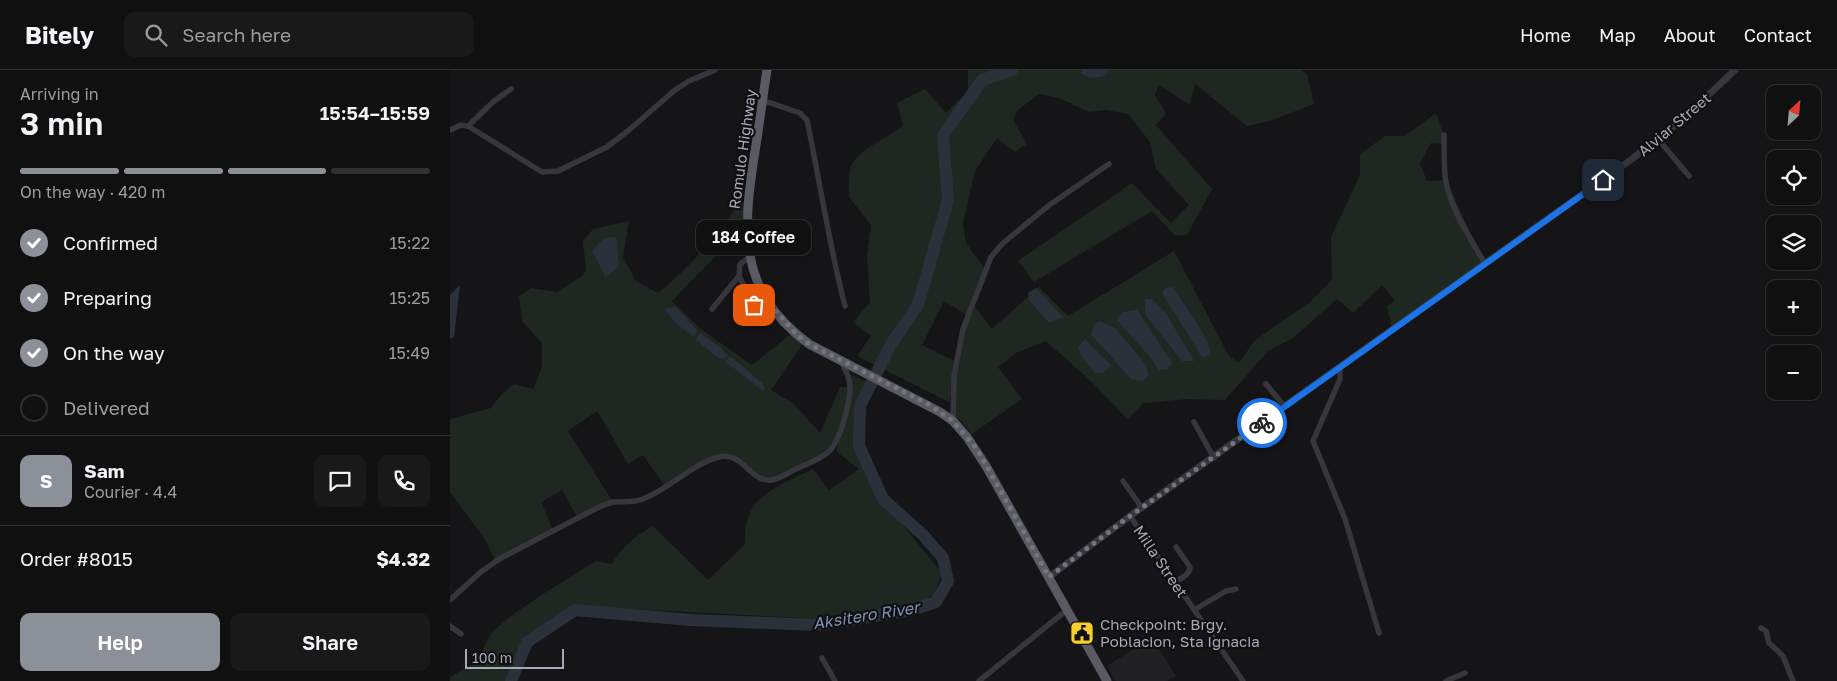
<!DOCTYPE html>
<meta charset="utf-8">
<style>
body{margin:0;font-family:"Golos Text",sans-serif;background:#19191a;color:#f1f3f6;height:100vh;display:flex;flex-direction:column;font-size:19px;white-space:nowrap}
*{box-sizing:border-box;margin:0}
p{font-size:16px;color:#9c9d9f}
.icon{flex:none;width:28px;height:28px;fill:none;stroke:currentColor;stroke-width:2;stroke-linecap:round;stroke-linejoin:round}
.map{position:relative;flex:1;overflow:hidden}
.panel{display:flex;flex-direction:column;background:#101011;width:450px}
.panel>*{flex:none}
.needle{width:32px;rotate:26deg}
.buttons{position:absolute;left:1316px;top:15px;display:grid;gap:10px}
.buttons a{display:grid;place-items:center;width:55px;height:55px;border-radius:10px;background:#101011;box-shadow:0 2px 8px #0003,0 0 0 1px #303031;font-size:25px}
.scale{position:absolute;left:15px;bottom:12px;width:99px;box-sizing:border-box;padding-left:5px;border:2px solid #a6a9b7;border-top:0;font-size:14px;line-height:18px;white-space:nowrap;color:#a6a9b7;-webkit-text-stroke:4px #101012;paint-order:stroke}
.pin{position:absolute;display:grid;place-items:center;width:42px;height:42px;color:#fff;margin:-21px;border-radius:10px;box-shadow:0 2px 8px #0006}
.courier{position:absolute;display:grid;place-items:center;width:50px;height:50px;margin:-25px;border:4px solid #1a73e8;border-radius:50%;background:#fff;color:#222;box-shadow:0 1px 6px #0007}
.bubble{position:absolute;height:35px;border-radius:10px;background:#101011;box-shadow:0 2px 8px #0003,0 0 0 1px #303031;font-size:16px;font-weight:600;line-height:35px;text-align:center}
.summary em{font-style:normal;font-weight:600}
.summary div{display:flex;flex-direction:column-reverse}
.summary{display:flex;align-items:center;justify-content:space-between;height:85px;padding:0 20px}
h1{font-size:32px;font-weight:600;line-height:38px}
.bar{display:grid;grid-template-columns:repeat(4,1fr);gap:8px 5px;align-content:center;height:60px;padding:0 20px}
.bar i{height:6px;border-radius:4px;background:#303031}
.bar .on{background:#8c9099}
.bar p{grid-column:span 4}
.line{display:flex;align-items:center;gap:12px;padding:0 20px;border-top:1px solid #303031}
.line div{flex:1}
.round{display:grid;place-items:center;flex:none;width:52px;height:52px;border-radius:10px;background:#19191a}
ol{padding:0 20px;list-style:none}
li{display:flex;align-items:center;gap:15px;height:55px}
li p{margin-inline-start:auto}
li .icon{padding:5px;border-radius:50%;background:#8c9099;color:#fff;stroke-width:4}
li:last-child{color:#9c9d9f}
li i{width:28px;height:28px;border:2px solid #303031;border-radius:50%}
.action{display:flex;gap:10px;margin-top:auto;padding:10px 20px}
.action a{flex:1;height:58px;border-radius:10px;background:#8c9099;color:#fff;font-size:20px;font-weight:600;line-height:58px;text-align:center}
.action a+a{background:#19191a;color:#f1f3f6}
header{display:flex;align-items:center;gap:30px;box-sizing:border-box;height:70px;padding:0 25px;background:#101011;border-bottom:1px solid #303031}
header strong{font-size:24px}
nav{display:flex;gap:28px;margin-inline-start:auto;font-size:18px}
.search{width:350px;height:45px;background:#19191a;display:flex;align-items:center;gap:12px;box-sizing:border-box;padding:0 18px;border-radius:10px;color:#9c9d9f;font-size:19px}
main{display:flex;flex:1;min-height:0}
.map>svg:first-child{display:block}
</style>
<header>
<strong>Bitely</strong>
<div class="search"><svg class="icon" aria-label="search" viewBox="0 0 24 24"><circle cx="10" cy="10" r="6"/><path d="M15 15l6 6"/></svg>Search here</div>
<nav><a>Home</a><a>Map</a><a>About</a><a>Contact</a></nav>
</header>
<main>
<section class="panel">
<div class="summary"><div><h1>3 min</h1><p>Arriving in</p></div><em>15:54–15:59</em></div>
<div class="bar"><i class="on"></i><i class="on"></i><i class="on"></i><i></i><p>On the way · 420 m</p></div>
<ol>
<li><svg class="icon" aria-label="check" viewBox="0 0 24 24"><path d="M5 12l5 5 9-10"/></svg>Confirmed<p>15:22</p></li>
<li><svg class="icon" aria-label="check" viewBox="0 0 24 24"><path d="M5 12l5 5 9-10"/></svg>Preparing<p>15:25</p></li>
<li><svg class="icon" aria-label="check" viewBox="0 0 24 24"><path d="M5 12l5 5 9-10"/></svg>On the way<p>15:49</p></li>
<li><i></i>Delivered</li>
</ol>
<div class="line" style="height:90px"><b class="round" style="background:#8c9099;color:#fff">S</b><div><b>Sam</b><p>Courier · 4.4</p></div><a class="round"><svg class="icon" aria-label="chat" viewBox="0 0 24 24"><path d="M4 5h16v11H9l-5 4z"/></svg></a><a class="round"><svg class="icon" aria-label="phone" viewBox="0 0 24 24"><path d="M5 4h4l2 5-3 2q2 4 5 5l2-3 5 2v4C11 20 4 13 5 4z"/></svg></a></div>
<div class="line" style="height:65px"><div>Order #8015</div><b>$4.32</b></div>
<div class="action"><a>Help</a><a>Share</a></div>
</section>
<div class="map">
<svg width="1387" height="611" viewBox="0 0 1387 611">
<rect width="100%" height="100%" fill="#151517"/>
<path fill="#212124" d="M702 568 726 606 717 611H666L657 596Z"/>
<g fill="#1f2721" fill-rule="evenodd">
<path d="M518 0H851L857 4 864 34 820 51 797 56 745 14 740 35 709 15 705 25 716 44 706 55 762 119 737 165 725 166 702 141 584 212 568 191 682 113 721 153 739 135 706 99 700 72 678 44 656 40 639 42 609 28 589 24 568 40 563 49 577 74 565 82 547 68 525 101 513 153 516 173 535 199 522 232 542 259 589 217 618 246 724 181 779 286 789 293 804 271 860 232 882 210 881 167 910 105V84L935 66H955L986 43 994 65V74L981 73 970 93 977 111 996 110 1035 194 942 260 937 236 945 231 932 215 903 243 887 229 843 268 818 281 775 330 738 329 693 333 678 350 644 314 596 271 566 283 548 297 572 329 522 364 503 342V318L499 332 407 286 421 266 403 252 420 232 417 185 421 155 399 127C399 118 398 105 401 96 408 79 438 68 453 56L447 33 475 19 496 43 518 21ZM494 231 518 246 506 292 472 275Z"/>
<path d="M291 130 297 136 293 158 222 231 252 260 302 295 341 264 353 273 321 320 344 334 370 363 390 317H400L402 305 419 313C412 330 404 358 410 377 423 424 461 465 492 503L484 525 463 536 370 549 126 536 76 565 57 611H0V607L27 592 41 563 62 545 96 522 146 491 162 494C172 476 184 467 203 456L258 510 295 474C293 425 325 418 363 399L379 420 409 399 387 382 388 369 381 379 328 408 317 410 288 390 270 387 215 416 193 385 178 394 147 341 118 361 163 432 127 447 112 420 91 432 103 460 41 494 44 488 36 471 0 422V349L41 338 51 325 64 314 83 319 92 297V273L72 251 69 226 81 218 107 222 132 206 136 200 133 171 143 159 179 151 173 187 186 211 208 223C241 197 268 165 291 130Z"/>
</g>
<g fill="#2b313b">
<path d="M166 167 169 196 156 207 142 181 154 168Z"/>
<path d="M10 215 4 267 0 269V225Z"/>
<path d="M723 217C732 231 761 270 761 285L752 287 712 223 715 218Z"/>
<path d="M586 218 613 247 599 253 579 230 578 223Z"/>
<path d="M695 229H702L716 243 744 291H732L695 244Z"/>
<path d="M226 237 247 260 244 267 227 254 214 239Z"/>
<path d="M687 240 722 293 718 299 709 300 700 287 667 250 672 242Z"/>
<path d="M650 251 665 258 696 295 698 305 693 311 681 309 641 264 644 255Z"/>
<path d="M250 263 271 278 277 285 274 289 267 287 246 270Z"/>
<path d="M635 269 662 296 653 303H645L633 289 628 278Z"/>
<path d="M280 286 312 313 315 318 313 321 276 292Z"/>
</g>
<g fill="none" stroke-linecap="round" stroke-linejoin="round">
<g stroke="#2b313b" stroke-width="12">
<path d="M637 0 643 2 653 0"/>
<path d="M61 611 77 572 125 540 241 550 368 555 462 540 486 532 498 511 493 488 473 465 433 429 409 376 410 336 441 274 468 235 498 130 493 65 532 10 562 0"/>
</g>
<g stroke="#36363c" stroke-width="5.5">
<path d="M312 30 350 43 357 50C370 112 379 175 395 236"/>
<path d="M18 56 43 32 61 19"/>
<path d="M0 60 11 55 18 56 92 102 108 101 157 77 179 60 225 20 239 11 265 0"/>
<path d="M994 65C994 78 994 92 995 105 998 136 1020 167 1035 194"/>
<path d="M1208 69 1239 106"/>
<path d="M300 187 290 194 289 206 304 235 310 238 320 234"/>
<path d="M262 239 289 206"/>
<path d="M890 297V309L863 371 895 449 929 563"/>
<path d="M816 314 834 336"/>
<path d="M503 351 504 306 513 259 541 187 552 174 598 136 659 94"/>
<path d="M744 352 764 388"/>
<path d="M673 411 692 438"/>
<path d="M680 446 793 611"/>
<path d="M725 512C731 508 740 505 740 497L726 477"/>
<path d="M0 530 32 501 51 488 149 437C154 435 159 433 163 432 174 431 183 433 193 429 220 419 241 394 269 387 293 381 300 413 322 410 330 409 339 402 346 399 358 393 374 388 382 378 392 364 403 325 399 309 397 303 394 297 391 291"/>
<path d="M744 540 776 521 786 519"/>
<path d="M0 556 11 564"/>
<path d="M1311 558 1316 561 1319 573 1333 586 1343 611"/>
<path d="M372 588 385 611"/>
<path d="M529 611 618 539"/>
<path d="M996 611 1015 603"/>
</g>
<path stroke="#36363c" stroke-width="7" d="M599 507 680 446 1182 89 1233 49 1285 0"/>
<path stroke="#5a5a64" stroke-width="9" d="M317 0C313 25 310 50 306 75 293 156 285 220 359 274L490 342 503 351 517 367 536 396 657 611"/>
</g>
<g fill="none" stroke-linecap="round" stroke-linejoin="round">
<path stroke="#73757f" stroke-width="5" stroke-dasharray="0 9" d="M304 235 310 238 320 234 346 264 359 274 478 334 503 351 527 379 599 507 680 446 812 353"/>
<path stroke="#1a73e8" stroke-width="6" d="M812 353 1153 110"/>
</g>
<defs>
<g id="civic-square" transform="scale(1.25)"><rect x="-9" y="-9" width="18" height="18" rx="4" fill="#f7d02d" stroke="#101012"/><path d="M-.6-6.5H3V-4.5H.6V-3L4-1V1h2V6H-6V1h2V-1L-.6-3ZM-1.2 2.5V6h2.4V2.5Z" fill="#111"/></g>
</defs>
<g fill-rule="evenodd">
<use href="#civic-square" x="632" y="563"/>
</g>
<g text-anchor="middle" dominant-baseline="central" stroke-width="4.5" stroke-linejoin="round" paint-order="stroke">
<g font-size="15" fill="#a6a9b7" stroke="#101012">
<text transform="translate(1224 54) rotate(-40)">Alviar Street</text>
<text transform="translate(292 79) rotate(-82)">Romulo Highway</text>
<text transform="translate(711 491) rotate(56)">Milla Street</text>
</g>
<g font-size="15" fill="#a6a9b7" stroke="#101012" text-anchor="start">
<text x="650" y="554">Checkpoint: Brgy.<tspan x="650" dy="17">Poblacion, Sta Ignacia</tspan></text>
</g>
<g font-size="16" font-style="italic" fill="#7c92b3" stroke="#101012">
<text transform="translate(416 545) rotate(-9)">Aksitero River</text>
</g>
</g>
</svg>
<div class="buttons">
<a><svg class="needle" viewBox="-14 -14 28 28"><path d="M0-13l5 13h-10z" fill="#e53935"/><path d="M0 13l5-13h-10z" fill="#9c9d9f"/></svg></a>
<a><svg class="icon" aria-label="locate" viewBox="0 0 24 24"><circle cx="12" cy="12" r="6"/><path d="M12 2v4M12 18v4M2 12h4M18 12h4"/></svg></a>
<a><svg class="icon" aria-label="layers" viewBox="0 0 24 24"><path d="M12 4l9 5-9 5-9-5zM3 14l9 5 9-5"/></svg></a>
<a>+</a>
<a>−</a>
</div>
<div class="scale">100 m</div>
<div class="pin" style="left:304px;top:235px;background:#ea580c"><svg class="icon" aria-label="bag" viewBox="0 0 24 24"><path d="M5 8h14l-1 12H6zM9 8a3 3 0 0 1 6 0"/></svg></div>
<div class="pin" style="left:1153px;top:110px;background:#1f2937"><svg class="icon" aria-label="home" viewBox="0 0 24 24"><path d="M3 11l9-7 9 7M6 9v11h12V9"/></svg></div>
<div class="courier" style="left:812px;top:353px"><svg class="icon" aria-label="bike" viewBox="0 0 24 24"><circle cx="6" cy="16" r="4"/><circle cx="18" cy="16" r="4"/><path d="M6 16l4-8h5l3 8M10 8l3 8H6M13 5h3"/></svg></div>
<div class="bubble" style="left:246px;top:150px;width:115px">184 Coffee</div>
</div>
</main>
